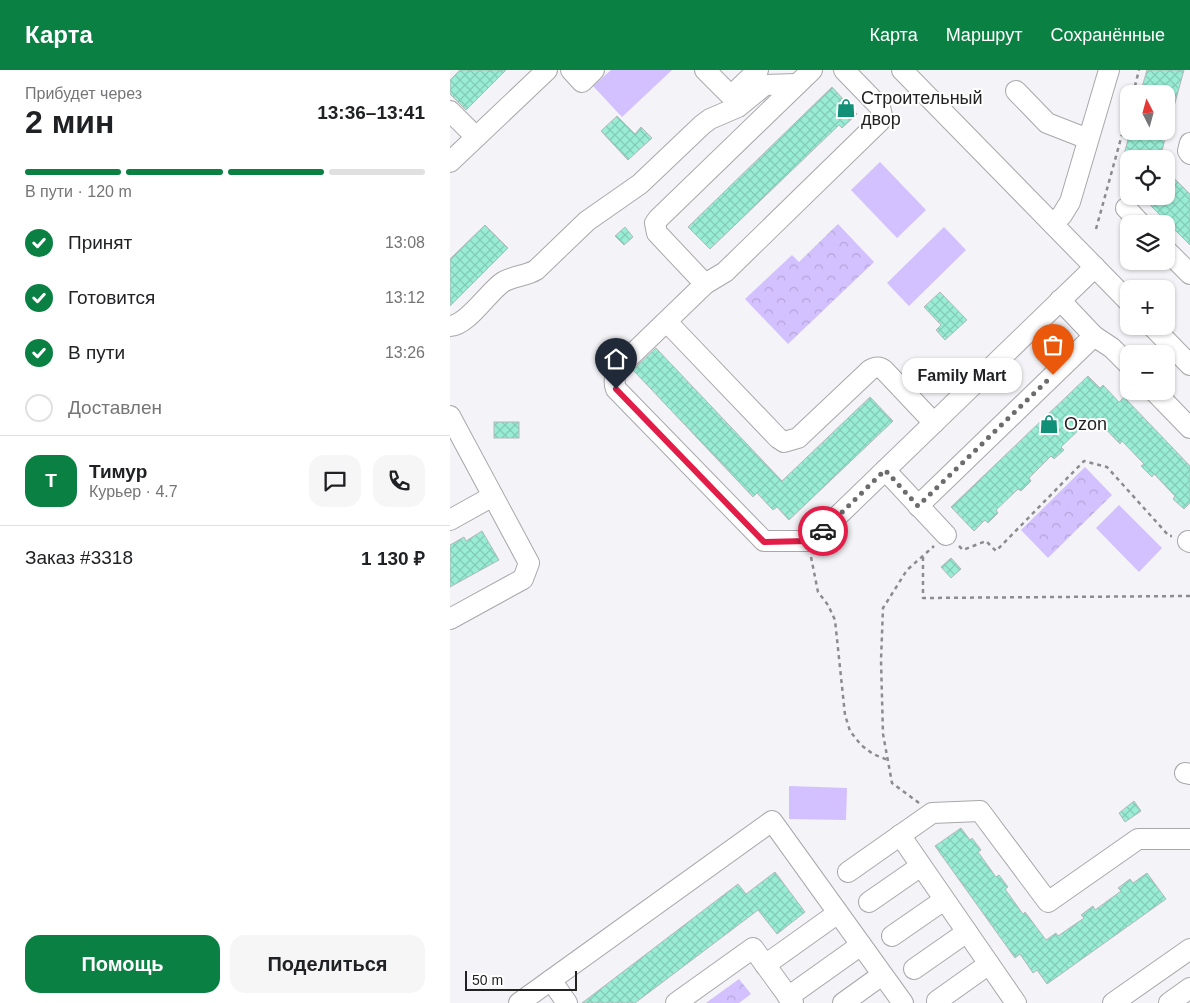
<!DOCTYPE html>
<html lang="ru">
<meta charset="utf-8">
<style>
body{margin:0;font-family:Helvetica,sans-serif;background:#f6f6f6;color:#202124;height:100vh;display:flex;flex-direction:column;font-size:19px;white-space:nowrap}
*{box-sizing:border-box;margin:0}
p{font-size:16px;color:#757577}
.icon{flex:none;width:28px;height:28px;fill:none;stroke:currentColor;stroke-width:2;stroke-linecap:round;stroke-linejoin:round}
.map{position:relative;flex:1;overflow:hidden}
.panel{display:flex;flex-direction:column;background:#fff;width:450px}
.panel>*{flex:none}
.needle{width:32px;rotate:354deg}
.controls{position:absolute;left:670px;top:15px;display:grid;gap:10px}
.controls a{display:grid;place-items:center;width:55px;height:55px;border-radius:10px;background:#fff;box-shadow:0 1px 4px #0004;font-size:25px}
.scale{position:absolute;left:15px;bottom:12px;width:112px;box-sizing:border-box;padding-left:5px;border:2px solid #222223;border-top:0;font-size:14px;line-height:18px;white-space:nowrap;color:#222223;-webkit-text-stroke:4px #fff;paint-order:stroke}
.pin{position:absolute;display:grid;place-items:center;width:42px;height:42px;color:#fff;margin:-51px -21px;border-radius:50% 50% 50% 0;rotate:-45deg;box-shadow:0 0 5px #0007}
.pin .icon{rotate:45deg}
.courier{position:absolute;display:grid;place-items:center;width:50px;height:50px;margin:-25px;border:4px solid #e11d48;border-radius:50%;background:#fff;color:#222;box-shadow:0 1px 6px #0007}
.bubble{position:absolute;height:35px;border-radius:15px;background:#fff;box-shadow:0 1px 4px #0004;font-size:16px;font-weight:600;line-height:35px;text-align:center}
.summary em{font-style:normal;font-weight:600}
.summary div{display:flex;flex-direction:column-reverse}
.summary{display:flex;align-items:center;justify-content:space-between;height:85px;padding:0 25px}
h1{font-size:32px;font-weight:600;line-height:38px}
.bar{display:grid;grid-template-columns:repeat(4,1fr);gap:8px 5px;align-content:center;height:60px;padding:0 25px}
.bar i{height:6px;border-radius:4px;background:#e0e0e0}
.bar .current{background:#0b8043}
.bar p{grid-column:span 4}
.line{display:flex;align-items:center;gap:12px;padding:0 25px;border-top:1px solid #e0e0e0}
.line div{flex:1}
.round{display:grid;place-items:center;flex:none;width:52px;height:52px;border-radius:15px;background:#f6f6f6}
ol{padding:0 25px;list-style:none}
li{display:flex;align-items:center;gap:15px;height:55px}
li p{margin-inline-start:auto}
li .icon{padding:5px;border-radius:50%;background:#0b8043;color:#fff;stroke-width:4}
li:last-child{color:#757577}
li i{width:28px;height:28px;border:2px solid #e0e0e0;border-radius:50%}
.cta{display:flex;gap:10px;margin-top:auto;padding:10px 25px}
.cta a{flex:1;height:58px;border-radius:15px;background:#0b8043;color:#fff;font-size:20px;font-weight:600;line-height:58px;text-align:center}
.cta a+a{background:#f6f6f6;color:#202124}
header{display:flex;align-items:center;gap:30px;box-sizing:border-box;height:70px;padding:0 25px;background:#0b8043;color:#fff}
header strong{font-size:24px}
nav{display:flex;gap:28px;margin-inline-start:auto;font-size:18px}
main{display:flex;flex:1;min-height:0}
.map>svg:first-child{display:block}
</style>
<header>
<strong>Карта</strong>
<nav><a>Карта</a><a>Маршрут</a><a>Сохранённые</a></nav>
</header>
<main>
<section class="panel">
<div class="summary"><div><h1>2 мин</h1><p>Прибудет через</p></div><em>13:36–13:41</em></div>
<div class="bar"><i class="current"></i><i class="current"></i><i class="current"></i><i></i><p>В пути · 120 m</p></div>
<ol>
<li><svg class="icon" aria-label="check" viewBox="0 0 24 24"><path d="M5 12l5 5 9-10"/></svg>Принят<p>13:08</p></li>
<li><svg class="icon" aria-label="check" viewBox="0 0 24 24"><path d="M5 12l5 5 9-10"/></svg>Готовится<p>13:12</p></li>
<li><svg class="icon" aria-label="check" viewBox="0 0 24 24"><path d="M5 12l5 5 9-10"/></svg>В пути<p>13:26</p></li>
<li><i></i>Доставлен</li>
</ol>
<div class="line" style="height:90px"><b class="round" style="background:#0b8043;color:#fff">Т</b><div><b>Тимур</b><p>Курьер · 4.7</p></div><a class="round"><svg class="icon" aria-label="chat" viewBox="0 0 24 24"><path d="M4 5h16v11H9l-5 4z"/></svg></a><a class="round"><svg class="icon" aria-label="phone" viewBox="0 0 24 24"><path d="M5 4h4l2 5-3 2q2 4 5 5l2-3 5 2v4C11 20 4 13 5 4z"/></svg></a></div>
<div class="line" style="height:65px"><div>Заказ #3318</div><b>1 130 ₽</b></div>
<div class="cta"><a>Помощь</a><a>Поделиться</a></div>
</section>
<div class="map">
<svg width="740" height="933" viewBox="0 0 740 933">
<defs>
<pattern id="forest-crowns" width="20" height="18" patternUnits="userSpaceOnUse" patternTransform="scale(1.25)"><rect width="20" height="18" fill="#d3c0fe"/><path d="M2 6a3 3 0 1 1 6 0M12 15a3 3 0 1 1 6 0" fill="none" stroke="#b5a5d9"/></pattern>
<pattern id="building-cross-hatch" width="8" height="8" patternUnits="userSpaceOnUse" patternTransform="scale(1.25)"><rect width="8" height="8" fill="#98edd4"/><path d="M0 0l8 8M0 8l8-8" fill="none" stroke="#83cbb6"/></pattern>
</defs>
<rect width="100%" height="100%" fill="#f4f3f7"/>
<g fill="#d3c0fe">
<path d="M161 0H222L172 47 143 16Z"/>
<path d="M430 92 476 140 447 168 401 120Z"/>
<path d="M494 157 516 180 459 236 437 213Z"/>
<path d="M669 435 712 478 689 502 646 458Z"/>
<path d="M339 716 397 718 396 750 339 749Z"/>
</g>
<g fill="url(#forest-crowns)">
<path d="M388 154 424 192 338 274 295 229 342 185 349 192Z"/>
<path d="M635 397 662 425 598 488 571 460Z"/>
<path d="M289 909 301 924 289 933H256Z"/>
</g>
<g fill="url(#building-cross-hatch)" stroke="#b4b9b7">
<path d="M10 0H56L16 40 0 24V10Z"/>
<path d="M697 0H734L720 51H716V24H690Z"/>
<path d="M382 17 407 44 392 58 389 55 260 179 238 157Z"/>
<path d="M167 46 185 64 191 57 202 68 178 90 151 61Z"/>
<path d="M680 61H717L710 89H673Z"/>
<path d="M716 100 740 124V175L691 126H716Z"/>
<path d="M35 155 58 178 0 236V189Z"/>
<path d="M175 157 183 167 174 175 165 166Z"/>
<path d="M490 222 517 250 495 270 486 260 491 255 474 237Z"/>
<path d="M206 278 332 411 420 327 443 351 339 450 327 437 323 440 307 423 303 427 183 300Z"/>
<path d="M638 306 650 318 653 315 669 332 674 327 740 396V433L734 439 723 429 725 426 704 404 702 407 691 396 694 394 672 371 670 374 646 349 636 358 634 355 611 377 614 380 604 389 601 386 579 408 581 411 571 421 568 419 546 440 548 443 538 453 535 450 524 461 501 437Z"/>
<rect x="44" y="352" width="25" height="16"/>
<path d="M32 461 49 490 0 517V475L14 467 16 471Z"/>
<path d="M501 488 511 499 501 508 491 497Z"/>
<path d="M684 731 691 741 675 752 669 743Z"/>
<path d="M511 758 520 770 522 768 531 780 528 782 546 807 549 805 558 817 555 819 573 844 575 842 596 870 606 863 608 866 634 848 631 845 643 836 645 840 671 821 668 818 680 809 683 813 697 803 716 829 597 914 587 900 583 903 570 884 565 888 485 776Z"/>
<path d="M325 802 355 842 327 864 308 840 185 933H132L288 814 296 824Z"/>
</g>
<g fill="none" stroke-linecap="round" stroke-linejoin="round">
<g stroke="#a8a7ab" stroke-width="22">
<g id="minor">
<path d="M121 0 132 12 144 0"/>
<path d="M255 0 281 26 308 0"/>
<path d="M394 0 430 37 432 46 430 51 275 202 255 214 170 296C165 305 163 310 166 319L314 471H358L367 466 645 197"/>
<path d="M452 0 679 232"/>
<path d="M566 21 597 53 638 69"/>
<path d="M0 41 26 67"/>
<path d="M740 73 738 81 740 84"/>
<path d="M0 92 97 0"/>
<path d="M676 138 691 154"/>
<path d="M603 154 612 145 620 132 659 0"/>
<path d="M716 180 740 204"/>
<path d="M255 214 207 163 205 153 208 149 362 0"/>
<path d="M610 230 644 266"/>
<path d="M217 252 328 368 334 372 348 368 420 300C425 297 429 296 434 300L484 353"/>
<path d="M0 256C18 255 38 222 53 212 63 206 76 206 86 200L137 151 190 114 252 55 260 49 288 37 315 15 347 14"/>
<path d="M702 256 740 295"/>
<path d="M704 321 740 358"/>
<path d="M0 346 79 493 73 509 0 549"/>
<path d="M435 400 496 465"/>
<path d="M468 436 644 266 662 278 679 295"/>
<path d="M0 450 43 426"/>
<path d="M738 471 740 472"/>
<path d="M735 703 740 704"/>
<path d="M450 765 566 933"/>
<path d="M398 802 482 743 530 741 598 832 688 769H740"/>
<path d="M419 832 471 796"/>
<path d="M442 866 494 830"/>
<path d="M315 895 388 843"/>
<path d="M464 899 517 862"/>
<path d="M101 910 117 933"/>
<path d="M338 927 411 875"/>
<path d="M487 931 539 894"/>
<path d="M69 933 322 751 453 933"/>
<path d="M226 933 303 878 343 933"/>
<path d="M393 933 432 905"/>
<path d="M663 933 740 879"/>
<path d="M719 933 740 918"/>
</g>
</g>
<g stroke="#8c8c8e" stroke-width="2.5" stroke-dasharray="4 4" stroke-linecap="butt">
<path d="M683 24 689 0"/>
<path d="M646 159 679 39"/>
<path d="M509 476 513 480 536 471 546 481 634 391 657 397 719 466H722"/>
<path d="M361 487 368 522 378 535 385 550 395 645 400 661 411 675 423 684 438 690"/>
<path d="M473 487V528L740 526"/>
<path d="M469 733 442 713 433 664 431 590 433 538 457 500 484 476"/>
</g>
<use href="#minor" stroke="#fff" stroke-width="20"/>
</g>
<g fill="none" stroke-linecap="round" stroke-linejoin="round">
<path stroke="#6c6b6d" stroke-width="5" stroke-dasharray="0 9" d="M373 461 435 400 468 436 603 305"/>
<path stroke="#e11d48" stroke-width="6" d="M166 319 314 472 358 471 362 470 373 461"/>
</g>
<defs>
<g id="shop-bare" transform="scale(1.5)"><path d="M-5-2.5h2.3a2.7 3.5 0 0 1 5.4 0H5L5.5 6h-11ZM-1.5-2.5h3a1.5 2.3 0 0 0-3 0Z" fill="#129077" stroke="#fff" stroke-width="2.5" paint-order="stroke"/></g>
</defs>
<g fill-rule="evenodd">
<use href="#shop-bare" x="396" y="38"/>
<use href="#shop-bare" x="599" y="354"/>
</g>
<g text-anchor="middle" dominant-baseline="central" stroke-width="4" stroke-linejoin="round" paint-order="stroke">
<g font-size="18" fill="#222223" stroke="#fff" text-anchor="start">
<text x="411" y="28">Строительный<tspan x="411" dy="21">двор</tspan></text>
<text x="614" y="354">Ozon</text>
</g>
</g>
</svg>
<div class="controls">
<a><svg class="needle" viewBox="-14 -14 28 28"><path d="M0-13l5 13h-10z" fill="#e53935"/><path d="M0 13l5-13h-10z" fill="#757577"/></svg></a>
<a><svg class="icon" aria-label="locate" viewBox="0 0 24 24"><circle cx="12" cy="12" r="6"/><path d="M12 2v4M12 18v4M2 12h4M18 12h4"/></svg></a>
<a><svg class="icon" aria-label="layers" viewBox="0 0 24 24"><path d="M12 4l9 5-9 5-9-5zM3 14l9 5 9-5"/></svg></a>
<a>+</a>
<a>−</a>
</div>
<div class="scale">50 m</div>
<div class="pin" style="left:603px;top:305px;background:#ea580c"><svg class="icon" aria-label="bag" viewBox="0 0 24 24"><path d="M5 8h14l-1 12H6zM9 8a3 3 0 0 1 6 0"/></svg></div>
<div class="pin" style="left:166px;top:319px;background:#1f2937"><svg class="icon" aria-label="home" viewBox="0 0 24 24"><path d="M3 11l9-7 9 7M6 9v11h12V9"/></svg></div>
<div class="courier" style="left:373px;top:461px"><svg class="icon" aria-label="car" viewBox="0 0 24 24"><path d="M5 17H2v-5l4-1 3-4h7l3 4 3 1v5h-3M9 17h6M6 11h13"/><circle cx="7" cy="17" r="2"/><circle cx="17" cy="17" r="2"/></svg></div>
<div class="bubble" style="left:452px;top:288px;width:120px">Family Mart</div>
</div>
</main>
